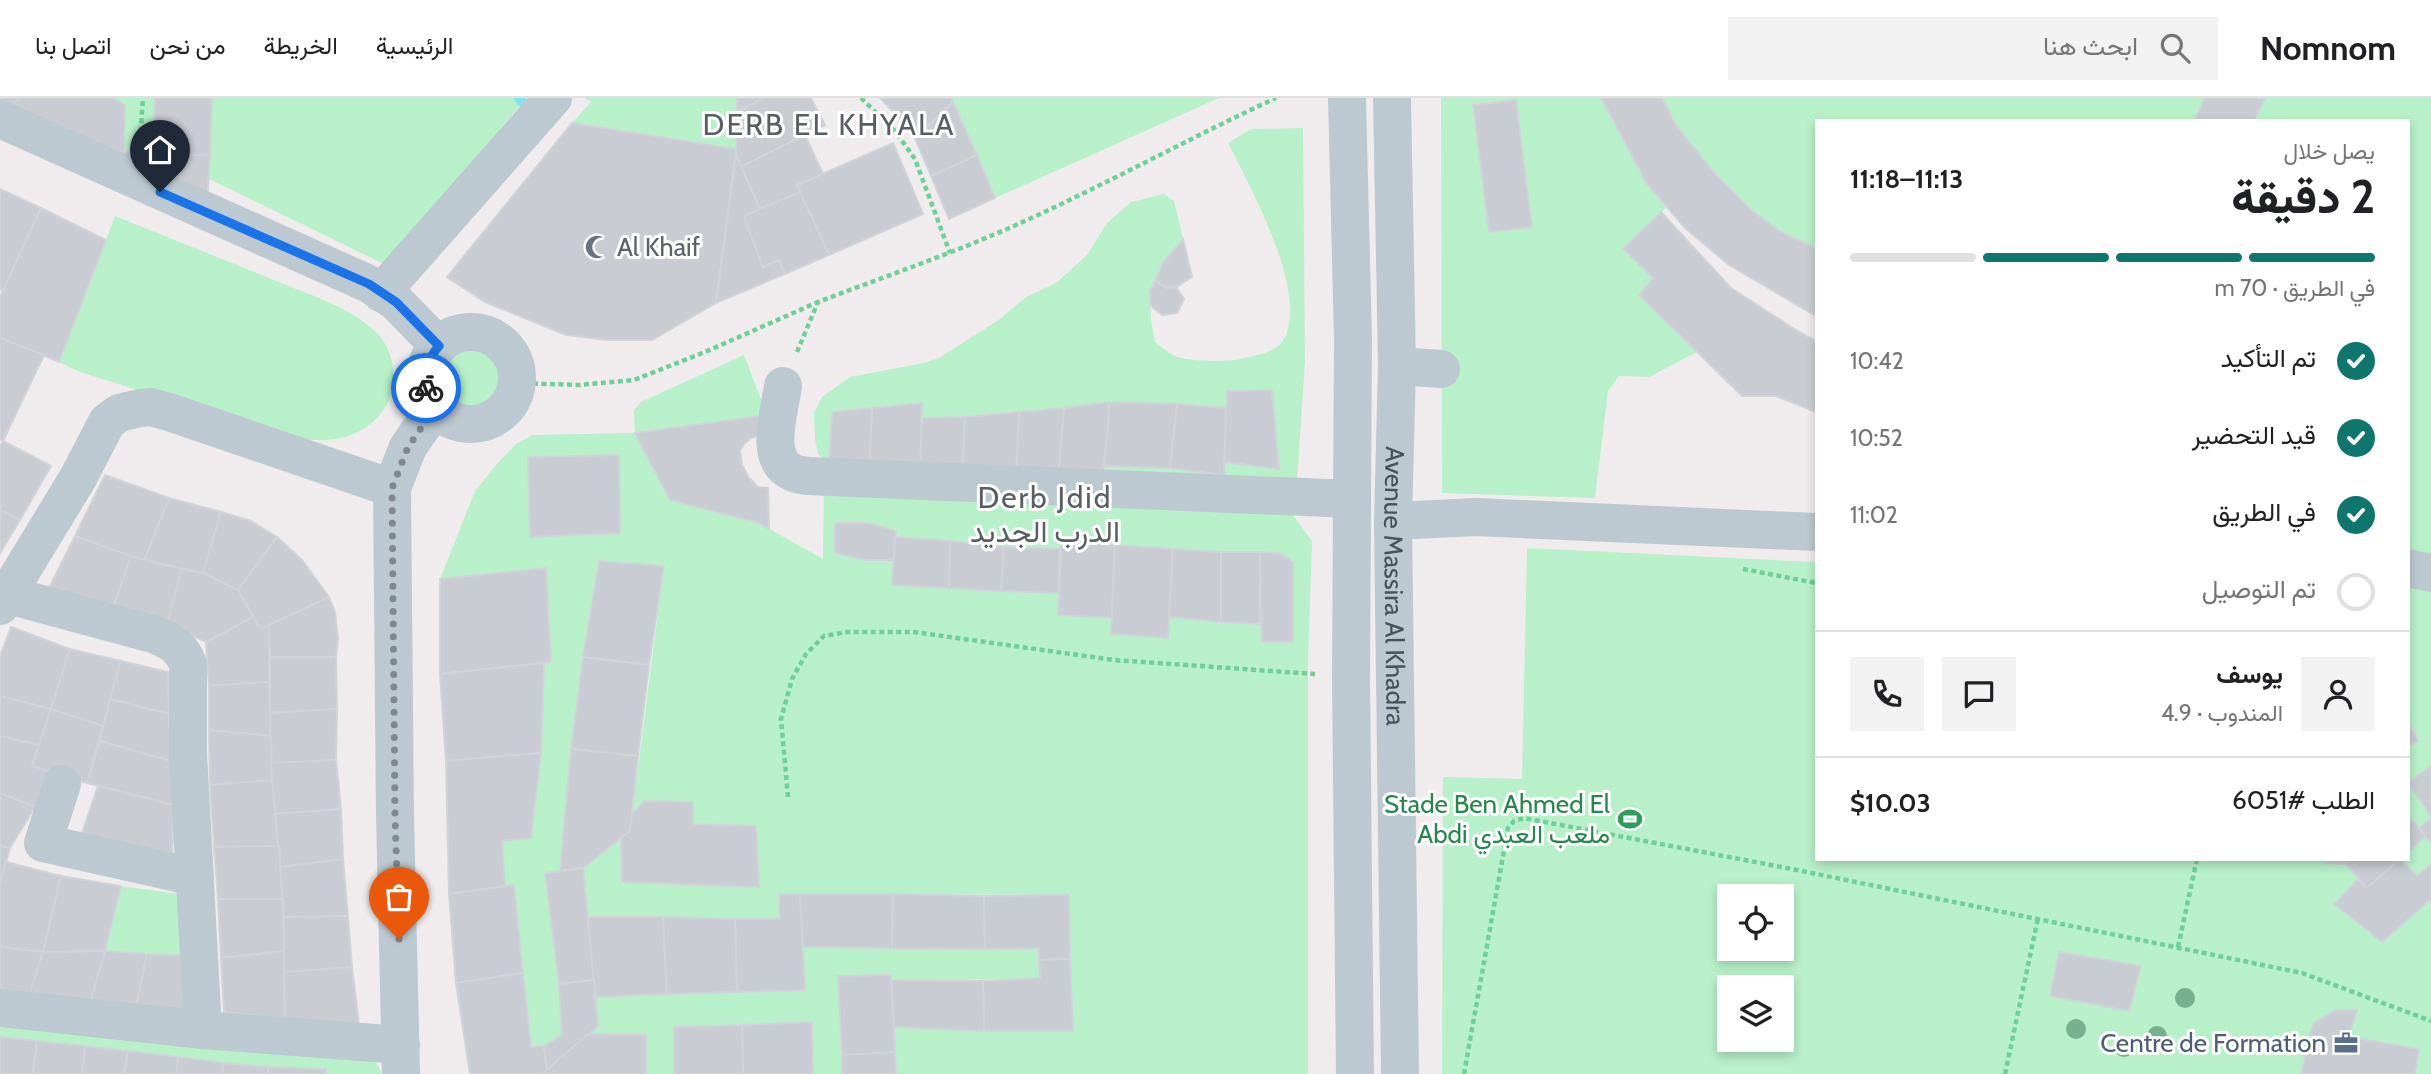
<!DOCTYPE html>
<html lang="ar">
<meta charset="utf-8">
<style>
body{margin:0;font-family:Cabin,Vazirmatn,sans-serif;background:#f2f2f2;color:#202124;direction:rtl;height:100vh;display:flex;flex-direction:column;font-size:26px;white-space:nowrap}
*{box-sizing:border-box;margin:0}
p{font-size:23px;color:#757577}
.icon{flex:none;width:38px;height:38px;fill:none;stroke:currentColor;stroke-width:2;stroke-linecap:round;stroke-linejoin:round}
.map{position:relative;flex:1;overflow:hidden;direction:ltr}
.sheet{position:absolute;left:1815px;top:21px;width:595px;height:742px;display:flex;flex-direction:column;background:#fff;border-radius:0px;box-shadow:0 4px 10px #0003;direction:rtl}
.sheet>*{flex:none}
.controls{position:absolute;left:1717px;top:786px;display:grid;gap:14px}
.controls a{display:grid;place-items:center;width:77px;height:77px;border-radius:0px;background:#fff;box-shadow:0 4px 10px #0003;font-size:35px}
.pin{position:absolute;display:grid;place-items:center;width:60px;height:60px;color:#fff;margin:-72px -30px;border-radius:50% 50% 50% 0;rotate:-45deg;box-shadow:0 0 7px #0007}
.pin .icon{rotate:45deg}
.courier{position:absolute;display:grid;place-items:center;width:70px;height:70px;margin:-35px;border:5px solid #1a73e8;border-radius:50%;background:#fff;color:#222;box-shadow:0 2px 9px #0007}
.head em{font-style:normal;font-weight:800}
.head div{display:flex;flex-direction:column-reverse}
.head{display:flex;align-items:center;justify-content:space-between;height:119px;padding:0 35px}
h1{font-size:46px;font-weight:800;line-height:52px}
.bar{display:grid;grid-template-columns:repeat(4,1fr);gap:10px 7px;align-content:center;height:84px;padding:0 35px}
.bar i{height:9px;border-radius:5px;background:#e0e0e0}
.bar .selected{background:#0f766e}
.bar p{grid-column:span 4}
.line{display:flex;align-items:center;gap:18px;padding:0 35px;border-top:2px solid #e0e0e0}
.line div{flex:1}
.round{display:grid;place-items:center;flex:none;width:74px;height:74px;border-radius:0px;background:#f2f2f2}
ol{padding:0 35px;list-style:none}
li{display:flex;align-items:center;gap:21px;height:77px}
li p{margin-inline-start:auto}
li .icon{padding:7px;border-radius:50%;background:#0f766e;color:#fff;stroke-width:4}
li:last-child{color:#757577}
li i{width:38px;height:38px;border:4px solid #e0e0e0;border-radius:50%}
header{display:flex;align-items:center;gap:42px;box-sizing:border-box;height:98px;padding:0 35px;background:#fff;border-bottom:2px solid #e0e0e0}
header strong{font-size:33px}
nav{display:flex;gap:38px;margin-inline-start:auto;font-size:24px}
.search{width:490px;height:63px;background:#f2f2f2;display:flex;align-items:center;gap:18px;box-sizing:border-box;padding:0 24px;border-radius:0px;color:#757577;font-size:26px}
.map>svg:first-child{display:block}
</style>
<header>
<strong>Nomnom</strong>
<div class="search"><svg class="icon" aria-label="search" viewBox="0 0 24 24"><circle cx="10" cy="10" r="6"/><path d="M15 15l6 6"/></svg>ابحث هنا</div>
<nav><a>الرئيسية</a><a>الخريطة</a><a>من نحن</a><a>اتصل بنا</a></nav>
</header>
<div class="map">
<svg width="2431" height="976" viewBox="0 0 2431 976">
<rect width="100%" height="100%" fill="#f0eced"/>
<g fill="#b8f1c9" fill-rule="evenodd">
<path d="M113 0H155L153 54 124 53 125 7Z"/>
<path d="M212 0H526L386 167 209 81Z"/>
<path d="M585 0H737L736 51 572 25 591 4Z"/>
<path d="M951 0H1219L995 100Z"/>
<path d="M1441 0H2431V976H1442L1443 679 1522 681 1527 450 1816 464V761H2408V23H1816V218C1760 186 1710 158 1667 109L1624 151 1653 180 1639 197 1697 254 1649 279 1619 278 1608 293 1595 400 1442 395ZM1729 798H1782V850H1729ZM1729 889H1782V942H1729Z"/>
<path d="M1303 30 1305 264 1297 383 1103 382 922 320V305L832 314 829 367 818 356 815 341 814 315 822 299 850 279 924 265 939 260 1000 221 1026 199 1056 185 1087 157 1107 125 1131 104 1164 96 1174 103 1183 141 1150 194 1151 222 1155 244C1161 248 1167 254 1173 257 1185 264 1228 264 1241 261 1255 257 1276 255 1284 241 1309 194 1250 89 1228 45L1251 31ZM1177 306 1226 310 1224 377 1170 369Z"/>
<path d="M115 118C166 139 218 159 269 180 304 195 344 206 374 232 398 254 401 295 378 319 355 343 325 345 294 340L80 274 59 264Z"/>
<path d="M465 247C513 254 517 304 469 315 462 312 454 309 448 303 428 284 443 256 465 247Z"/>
<path d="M744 257 767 317 635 336 670 402 759 425 823 461 824 389 1289 412 1312 443 1308 560V976H896L894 929 984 933 1070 861 1069 797 780 796V821L588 819 583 770 621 740 759 788 756 728 693 726V704L644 703 632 716 664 468 600 463 583 559 571 651 560 773 545 776 559 886 562 937 544 948 531 949 514 787 505 788 502 743 531 740 541 655 544 565 551 563 546 470 440 481 475 393 497 366 516 346 532 337 635 335 634 312 641 304Z"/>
<path d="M121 788 186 797 188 858 105 853Z"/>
<path d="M803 849 1039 850 1040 880C973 883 906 883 838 878L842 976H813L811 924 674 929V976H646V937L588 936 598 928 595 899 805 892Z"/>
<path d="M0 922 370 960 378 967 382 976H0Z"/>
</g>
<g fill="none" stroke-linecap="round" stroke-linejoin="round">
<path stroke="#82e3f0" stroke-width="10" d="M519 0 522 4"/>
</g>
<g fill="#c9ccd2" stroke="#d0d4d9" stroke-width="2">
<path d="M0 0H17L11 13 0 7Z"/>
<path d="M17 0H113L125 7 124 60 11 13Z"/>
<path d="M155 0H212L210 58 153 54Z"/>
<path d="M737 0H763L737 14Z"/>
<path d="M763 0H811L825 27 741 69 736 57 737 14Z"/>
<path d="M880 0H951L953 4 915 40 909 30Z"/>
<path d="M1601 0H1662L1676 27 1716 77 1751 112 1781 134 1816 150V218L1729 167 1685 130 1647 86Z"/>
<path d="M2205 0H2265L2254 23H2194Z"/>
<path d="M1516 2 1532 129 1489 134 1473 7Z"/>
<path d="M953 4 977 57 931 78 915 40Z"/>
<path d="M572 25 736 51 716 205 652 242H607L566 237 485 204 447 179Z"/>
<path d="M805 37 823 76 797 87 800 94 760 111 741 69Z"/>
<path d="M893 45 923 116 829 157 797 87Z"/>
<path d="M124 53 210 58 207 107 124 60Z"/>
<path d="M736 57 760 111 744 118 763 169 779 162 785 176 716 205Z"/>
<path d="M977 57 995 100 949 121 931 78Z"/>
<path d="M0 91 41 110 3 193 0 191Z"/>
<path d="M800 94 829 157 785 176 779 162 763 169 744 118Z"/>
<path d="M41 110 106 142 59 264 0 240V199Z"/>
<path d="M1661 114 1731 190 1796 232 1816 243V314L1776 298H1742L1639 197 1653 180 1623 151Z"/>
<path d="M1183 141 1192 179 1176 189 1167 190 1155 183 1162 166Z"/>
<path d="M1155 183 1167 190 1176 189 1184 201 1177 215 1162 217 1150 207V194Z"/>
<path d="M0 240 44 257 3 343 0 341Z"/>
<path d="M1272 292 1279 371 1224 364 1227 293Z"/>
<path d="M1110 304 1103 382 1058 378 1064 310Z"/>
<path d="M1110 304 1177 306 1170 370 1104 368Z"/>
<path d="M922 305 920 371 869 370 872 310Z"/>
<path d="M1177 306 1226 310 1224 377 1170 370Z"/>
<path d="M872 310 869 370 829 367 832 314Z"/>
<path d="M1064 310 1058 378 1016 376 1019 314Z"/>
<path d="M1019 314 1016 376 962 373 965 319Z"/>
<path d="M767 317V334L751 340 744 346 740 353 742 367 749 380 758 389 768 390 769 431 759 425 670 402 635 335Z"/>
<path d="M965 319 962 373 920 371 922 320Z"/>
<path d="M3 343 51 368 20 422 0 412V349Z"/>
<path d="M619 357 620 435 530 439 528 359Z"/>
<path d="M105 377 169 400 144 463 75 438Z"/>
<path d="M169 400 221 414 203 475 144 463Z"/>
<path d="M0 412 20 422 0 455Z"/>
<path d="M221 414 251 423 277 439 238 492 203 475Z"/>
<path d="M835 425H868L896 433 893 462H865L835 455Z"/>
<path d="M75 438 131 458 112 513 48 492Z"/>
<path d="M277 439 302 462 329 499 261 531 238 492Z"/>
<path d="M895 439 950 443 949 490 892 487Z"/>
<path d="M1062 441 1115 447 1112 520 1058 517Z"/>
<path d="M950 443 1004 449 1001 493 949 490Z"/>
<path d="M1115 447 1173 451 1168 540 1111 536Z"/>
<path d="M1004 449 1060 451 1058 495 1001 493Z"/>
<path d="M1173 451 1221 454V524L1169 519Z"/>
<path d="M1221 454H1260V526L1221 524Z"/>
<path d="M1260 454 1280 455 1293 464V544H1262Z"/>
<path d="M131 458 182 471 167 527 112 513Z"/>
<path d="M599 463 664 468 649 567 583 559Z"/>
<path d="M546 470 551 564 440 576V481Z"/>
<path d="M182 471 203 475 238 492 253 519 206 544 167 527Z"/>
<path d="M329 499 335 514 338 542 336 559H270L269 527Z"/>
<path d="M253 519 261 531 269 527V584L209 588 206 544Z"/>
<path d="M11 529 70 551 51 611 0 598V558Z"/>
<path d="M70 551 121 563 103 628 51 611Z"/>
<path d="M270 559H336L337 611 270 615Z"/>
<path d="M583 559 649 567 638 658 571 651Z"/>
<path d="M121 563 168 574 169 616 110 601Z"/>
<path d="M544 565 541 655 446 663 440 576Z"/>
<path d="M269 584 271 638 209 632V588Z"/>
<path d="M0 598 51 611 39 647 0 638Z"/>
<path d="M110 601 169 616 171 663 100 643Z"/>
<path d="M51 611 103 628 87 685 32 668Z"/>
<path d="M337 611 336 662 271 665 270 615Z"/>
<path d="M2408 623 2418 643 2408 648Z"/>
<path d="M209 632 271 638 272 682 210 687Z"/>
<path d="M0 638 39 647 32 668 54 675 35 709 0 695Z"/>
<path d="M100 643 171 663 174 707 87 685Z"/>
<path d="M571 651 638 658 630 733 583 770 560 773Z"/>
<path d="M541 655 531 740 502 743 505 788 449 796 446 663Z"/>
<path d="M336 662 341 711 275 716 271 665Z"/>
<path d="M2431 668V718L2408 685Z"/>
<path d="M272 682 279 748 214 749 210 687Z"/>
<path d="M98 688 174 707 172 759 81 738Z"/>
<path d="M0 695 35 709 10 750 0 748Z"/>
<path d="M644 703 693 704V726L756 728 759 789 622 784 621 740 630 733 632 716Z"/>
<path d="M341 711 343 761 280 769 275 716Z"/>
<path d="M2408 718 2426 738 2408 754Z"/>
<path d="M2431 721V745L2419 730Z"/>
<path d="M0 748 10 750 0 787Z"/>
<path d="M279 748 283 801H218L214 749Z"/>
<path d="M343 761 348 818 284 819 280 769Z"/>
<path d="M2326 761H2351L2346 766 2325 765Z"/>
<path d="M2351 761H2400L2367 790 2346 766Z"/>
<path d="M2400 761 2417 778 2431 766V801L2382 844 2334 806 2358 781 2367 790Z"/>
<path d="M6 764 61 778 43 854 0 849V787Z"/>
<path d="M583 770 594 882 559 886 545 775Z"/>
<path d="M61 778 121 788 105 853 43 854Z"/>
<path d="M514 787 523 875 456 885 449 796Z"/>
<path d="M779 796H800L805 892 737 894 735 821H780Z"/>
<path d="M800 796H893L892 850 803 849Z"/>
<path d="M893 796 984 798 985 851 892 850Z"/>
<path d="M1069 797 1070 861 1039 862V850L985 851 984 798Z"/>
<path d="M218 801H283L284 853 221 860Z"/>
<path d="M348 818 352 869 284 874V819Z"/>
<path d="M588 819H663L667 896 595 899Z"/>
<path d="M663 819 735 821 737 894 667 896Z"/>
<path d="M0 849 43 854 27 904 0 902Z"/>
<path d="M105 853 89 909 27 904 43 854Z"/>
<path d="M105 853 147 856 135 914 89 909Z"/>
<path d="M284 853 285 921 224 914 221 860Z"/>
<path d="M2059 854 2141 868 2129 913 2050 898Z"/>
<path d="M147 856 188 858 189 920 135 914Z"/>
<path d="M1070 861 1073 933H984L983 883 1040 880 1039 862Z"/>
<path d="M352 869 359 926 285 921 284 874Z"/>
<path d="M523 875 531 949 544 948 547 972 542 976H470L456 885Z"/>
<path d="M891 877 895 954 842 957 838 878Z"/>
<path d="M594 882 598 928 547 972 544 948 562 937 559 886Z"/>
<path d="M891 882 983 883 984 933 894 929Z"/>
<path d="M2337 912H2357L2349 939 2419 951 2415 976H2301L2313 926 2326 917Z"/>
<path d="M812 924 813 976H743L742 927Z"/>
<path d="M742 927 743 976H674V929Z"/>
<path d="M588 936 646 937V976H542Z"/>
<path d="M0 939 37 943 33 976H0Z"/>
<path d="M37 943 85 948 82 976H33Z"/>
<path d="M85 948 128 953 124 976H82Z"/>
<path d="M128 953 179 959 176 976H124Z"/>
<path d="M895 954 896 976H842V957Z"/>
<path d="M179 959 224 965 222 976H176Z"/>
<path d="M224 965 268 969V976H222Z"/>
<path d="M268 969 326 971V976H268Z"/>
</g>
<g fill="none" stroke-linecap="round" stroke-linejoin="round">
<g stroke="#6ed097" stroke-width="4.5" stroke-dasharray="5 3.5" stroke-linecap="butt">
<path d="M861 0 895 33 915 61 950 155"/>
<path d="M140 42 143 0"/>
<path d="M797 254 818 204C881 180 945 158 1007 131 1098 91 1185 42 1276 0"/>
<path d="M516 285 579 287 634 282 705 254 818 204"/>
<path d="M1743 471 1816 485"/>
<path d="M788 699 781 621 792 581 806 556 824 538 847 534H914L1114 562 1315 576"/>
<path d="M2178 849 2197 761"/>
<path d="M1464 976 1508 730 1514 723 1524 720 1792 771 2302 875 2431 923"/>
<path d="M2005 976 2038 820"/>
</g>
<g stroke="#bcc9d0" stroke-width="38">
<path d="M1347 0 1353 242 1351 580 1355 976"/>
<path id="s1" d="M1392 0 1397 268 1393 423 1400 976"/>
<path d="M0 21 369 186 396 204 439 248"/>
<path d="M381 195 553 0"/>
<circle cx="471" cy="280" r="46"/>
<path d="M1397 268 1441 271"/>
<path d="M783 288C780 312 763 361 792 374 796 377 803 377 808 378L1351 401"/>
<path d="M1393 423 1476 419 1816 434"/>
<path d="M2408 470 2431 475"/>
<path d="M8 497 156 537C172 544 181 549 188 566V656L203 932"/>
<path d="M0 508 78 380 107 324 119 315 140 310 151 309 172 315 392 390"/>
<path d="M62 686 43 745 195 779"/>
<path d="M0 910 203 932 401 947"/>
<path d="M401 976 395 717 392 390 408 349 435 310"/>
</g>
</g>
<g fill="#76b08d">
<circle cx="2185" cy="900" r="10"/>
<circle cx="2076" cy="931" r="10"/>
<circle cx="2157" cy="938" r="10"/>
<circle cx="2124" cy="949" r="10"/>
</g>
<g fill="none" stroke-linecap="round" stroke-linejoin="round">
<path stroke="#80888e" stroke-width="7" stroke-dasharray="0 12.6" d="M399 841 395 717 392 390 408 349 435 310 427 297 426 290"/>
<path stroke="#1a73e8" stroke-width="9" d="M160 94 369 186 396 204 439 248C428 260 425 273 426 290"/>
</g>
<defs>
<g id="mosque-bare" transform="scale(1.89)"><path d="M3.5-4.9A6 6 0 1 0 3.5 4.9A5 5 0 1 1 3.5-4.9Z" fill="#6b7280" stroke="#fff" stroke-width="2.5" paint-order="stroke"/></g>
<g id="stadium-bare" transform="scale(1.89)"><path d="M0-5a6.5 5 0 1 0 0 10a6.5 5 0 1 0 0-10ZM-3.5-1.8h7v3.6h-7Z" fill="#2e9e5b" stroke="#fff" stroke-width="2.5" paint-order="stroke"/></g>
<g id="office-bare" transform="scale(1.89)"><path d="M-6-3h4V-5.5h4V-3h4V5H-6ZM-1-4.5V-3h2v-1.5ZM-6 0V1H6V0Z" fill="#5c6f8a" stroke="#fff" stroke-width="2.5" paint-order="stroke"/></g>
</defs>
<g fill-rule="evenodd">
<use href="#mosque-bare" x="597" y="149"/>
<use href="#stadium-bare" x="1630" y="721"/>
<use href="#office-bare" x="2346" y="945"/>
</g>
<g text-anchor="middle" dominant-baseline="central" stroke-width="6" stroke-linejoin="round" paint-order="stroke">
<g font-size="26" fill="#5b616d" stroke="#fff" text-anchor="start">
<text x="617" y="149">Al Khaif</text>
</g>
<g font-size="26" fill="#44525b" stroke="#fff">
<text stroke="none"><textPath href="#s1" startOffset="488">Avenue Massira Al Khadra</textPath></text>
</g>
<g font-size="26" fill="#27864d" stroke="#fff" text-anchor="end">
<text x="1610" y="706">Stade Ben Ahmed El<tspan x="1610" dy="30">Abdi ملعب العبدي</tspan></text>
</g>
<g font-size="26" fill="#4e5e75" stroke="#fff" text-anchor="end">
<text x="2326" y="945">Centre de Formation</text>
</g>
<g font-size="30" letter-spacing="2" fill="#595e62" stroke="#fff">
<text x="829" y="26">DERB EL KHYALA</text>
<text x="1045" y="399">Derb Jdid<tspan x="1045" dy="34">الدرب الجديد</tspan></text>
</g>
</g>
</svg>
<div class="controls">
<a><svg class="icon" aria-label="locate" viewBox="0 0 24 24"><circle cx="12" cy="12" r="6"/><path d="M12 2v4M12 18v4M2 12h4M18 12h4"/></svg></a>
<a><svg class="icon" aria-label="layers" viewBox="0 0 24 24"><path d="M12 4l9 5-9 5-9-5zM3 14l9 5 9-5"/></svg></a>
</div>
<div class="pin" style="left:399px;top:841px;background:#ea580c"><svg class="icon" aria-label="bag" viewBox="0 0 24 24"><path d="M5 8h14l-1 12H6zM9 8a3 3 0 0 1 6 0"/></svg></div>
<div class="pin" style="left:160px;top:94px;background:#1f2937"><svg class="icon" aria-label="home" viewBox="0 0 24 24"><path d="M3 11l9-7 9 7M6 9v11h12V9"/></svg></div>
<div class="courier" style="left:426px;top:290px"><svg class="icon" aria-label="bike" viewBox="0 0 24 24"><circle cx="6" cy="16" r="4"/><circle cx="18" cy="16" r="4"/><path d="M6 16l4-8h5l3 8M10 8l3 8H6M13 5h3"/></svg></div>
<section class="sheet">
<div class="head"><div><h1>2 دقيقة</h1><p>يصل خلال</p></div><em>11:13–11:18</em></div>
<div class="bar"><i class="selected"></i><i class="selected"></i><i class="selected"></i><i></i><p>في الطريق · 70 m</p></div>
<ol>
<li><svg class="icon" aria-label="check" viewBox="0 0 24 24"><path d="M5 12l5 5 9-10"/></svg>تم التأكيد<p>10:42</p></li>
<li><svg class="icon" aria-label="check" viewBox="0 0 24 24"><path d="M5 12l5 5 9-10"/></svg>قيد التحضير<p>10:52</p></li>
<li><svg class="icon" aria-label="check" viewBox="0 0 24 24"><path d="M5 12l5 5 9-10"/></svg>في الطريق<p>11:02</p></li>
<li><i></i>تم التوصيل</li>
</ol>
<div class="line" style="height:126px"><a class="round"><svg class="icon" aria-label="person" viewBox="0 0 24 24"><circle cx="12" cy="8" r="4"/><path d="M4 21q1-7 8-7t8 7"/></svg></a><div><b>يوسف</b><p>المندوب · 4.9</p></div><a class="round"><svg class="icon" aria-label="chat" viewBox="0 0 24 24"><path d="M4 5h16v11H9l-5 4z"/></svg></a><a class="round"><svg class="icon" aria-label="phone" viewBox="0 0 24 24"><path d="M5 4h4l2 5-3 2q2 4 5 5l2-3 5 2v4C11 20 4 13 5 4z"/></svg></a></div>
<div class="line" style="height:91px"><div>الطلب #6051</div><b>$10.03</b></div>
</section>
</div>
